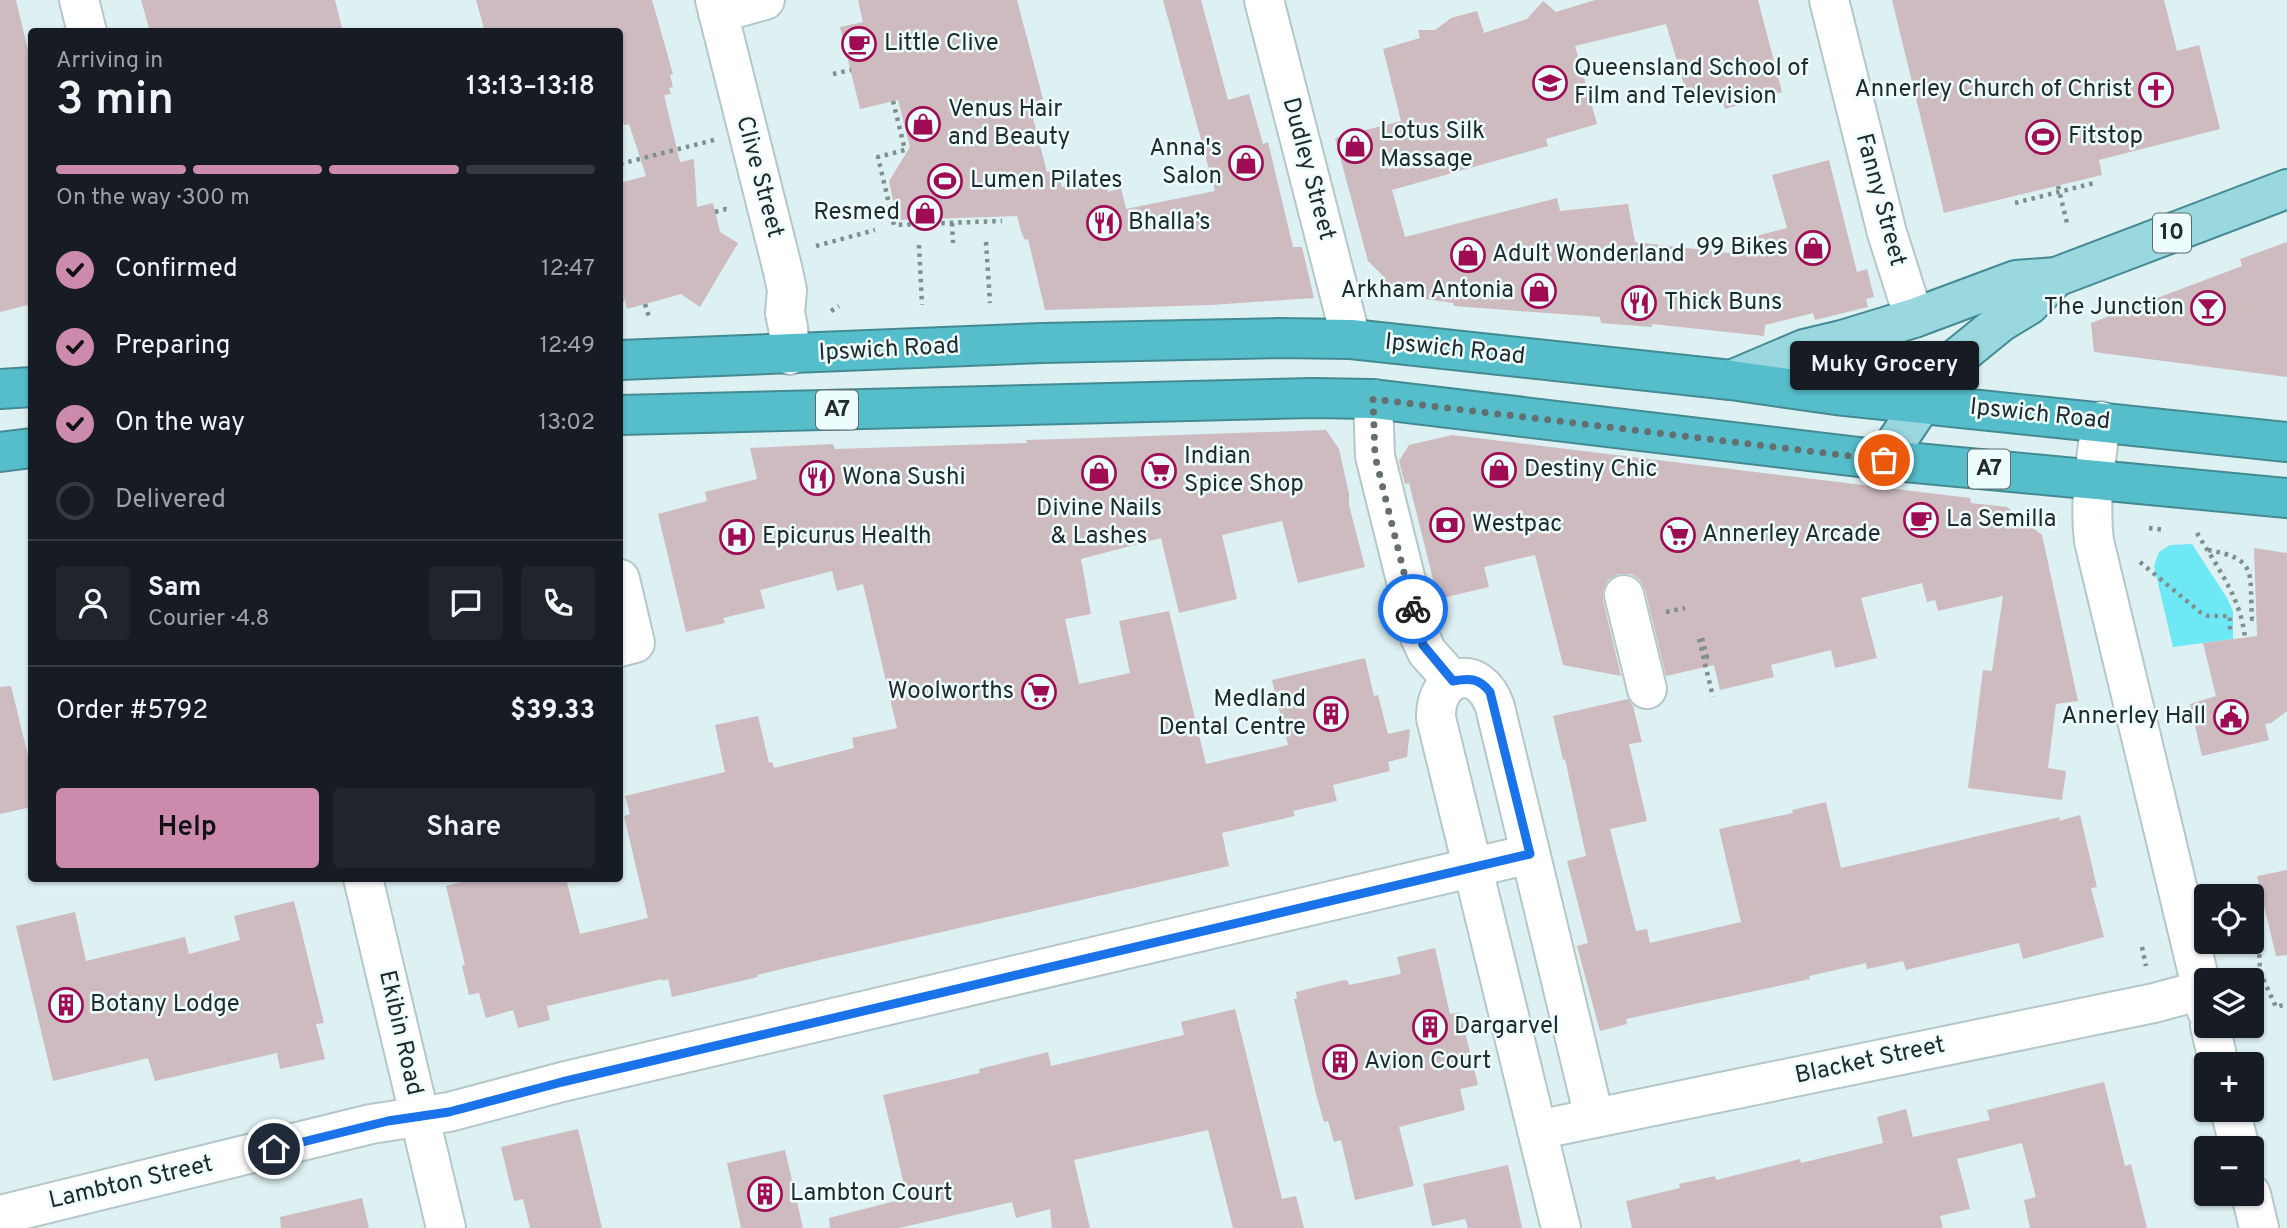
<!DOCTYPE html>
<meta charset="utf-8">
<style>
body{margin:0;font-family:Overpass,sans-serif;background:#20242c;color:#f1f3f6;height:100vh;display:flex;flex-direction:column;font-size:26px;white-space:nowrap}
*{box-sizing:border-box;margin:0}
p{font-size:23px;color:#9ea1a6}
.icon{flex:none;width:38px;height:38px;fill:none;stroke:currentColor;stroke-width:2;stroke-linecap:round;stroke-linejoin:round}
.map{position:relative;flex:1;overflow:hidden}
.sheet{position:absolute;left:28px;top:28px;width:595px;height:854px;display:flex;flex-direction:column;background:#171b24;border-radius:7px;box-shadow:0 2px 5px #0004}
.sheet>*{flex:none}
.buttons{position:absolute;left:2194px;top:884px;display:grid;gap:14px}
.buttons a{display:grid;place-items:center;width:70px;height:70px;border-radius:7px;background:#171b24;box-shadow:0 2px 5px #0004;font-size:35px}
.pin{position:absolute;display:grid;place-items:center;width:60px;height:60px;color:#fff;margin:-30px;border:4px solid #fff;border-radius:50%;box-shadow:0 2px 7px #0007}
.courier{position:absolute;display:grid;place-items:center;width:70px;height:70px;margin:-35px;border:5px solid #1a73e8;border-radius:50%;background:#fff;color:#222;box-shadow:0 2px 9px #0007}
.bubble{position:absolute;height:49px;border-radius:7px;background:#171b24;box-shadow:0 2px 5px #0004;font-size:23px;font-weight:600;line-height:49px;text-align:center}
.overview em{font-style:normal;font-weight:600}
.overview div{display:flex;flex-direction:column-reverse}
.overview{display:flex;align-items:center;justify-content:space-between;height:119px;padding:0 28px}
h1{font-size:46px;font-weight:600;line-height:52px}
.bar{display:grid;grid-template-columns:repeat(4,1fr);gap:10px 7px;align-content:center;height:84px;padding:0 28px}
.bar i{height:9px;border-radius:5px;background:#363941}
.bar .active{background:#cc8bad}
.bar p{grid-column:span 4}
.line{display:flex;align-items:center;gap:18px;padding:0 28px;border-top:2px solid #363941}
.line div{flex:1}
.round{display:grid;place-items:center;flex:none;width:74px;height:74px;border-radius:7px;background:#20242c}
ol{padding:0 28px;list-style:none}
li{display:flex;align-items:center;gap:21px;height:77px}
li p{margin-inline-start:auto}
li .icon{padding:7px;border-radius:50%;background:#cc8bad;color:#111;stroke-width:4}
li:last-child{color:#9ea1a6}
li i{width:38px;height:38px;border:4px solid #363941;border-radius:50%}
.button{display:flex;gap:14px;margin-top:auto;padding:14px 28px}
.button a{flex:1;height:80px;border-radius:7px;background:#cc8bad;color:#111;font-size:28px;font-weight:600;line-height:80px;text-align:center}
.button a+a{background:#20242c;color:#f1f3f6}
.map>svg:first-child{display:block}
</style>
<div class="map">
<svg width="2287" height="1228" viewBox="0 0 2287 1228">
<rect width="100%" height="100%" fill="#ddf0f2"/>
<path fill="#6fe8f6" d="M2192 544 2227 598 2233 611V639L2173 647 2154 566 2159 552 2170 545Z"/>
<g fill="#cdbbc0">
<path d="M0 0H16L32 67V304L0 312Z"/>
<path d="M141 0H335L343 32H150Z"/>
<path d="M476 0H652L673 74 670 75 673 87 669 88 671 94 664 95 680 162 694 159 697 207 713 203 720 232 738 243 700 307 681 294 627 309 624 297H620V183L646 176 629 124 624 125 620 106V32H485Z"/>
<path d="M858 0H1017L1043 99 1029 103 1047 172 1057 170 1062 187 1104 177 1108 192 1121 188 1126 209 1215 191 1163 0H1201L1228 100 1249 94 1263 144 1268 142 1293 247H1302L1314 298 1211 305 1045 310 1028 239 1025 240 1022 234 1017 216 897 220 889 181 910 147 898 100 860 109 840 27 863 22Z"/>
<path d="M1595 0H1758L1782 92 1725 109 1721 97 1690 105 1666 24 1575 46 1597 124 1546 139 1548 146 1392 190 1405 237 1557 198 1560 211 1628 204 1635 242 1738 254 1737 238 1752 237 1787 228 1772 175 1829 160 1857 272 1867 269 1874 297 1866 299 1868 307 1815 320 1813 313 1765 325 1764 336 1652 324V327L1601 323 1600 317 1454 306 1453 303 1382 293 1385 278 1368 261 1335 138 1401 121 1383 49 1420 38 1418 30H1435L1451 18 1477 11 1484 33 1527 19 1543 1 1556 12Z"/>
<path d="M1892 0H2164L2177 51 2199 45 2220 129 2099 160 2102 175 1944 213Z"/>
<path d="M2287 242V377L2094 352 2091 323 2242 266 2240 259Z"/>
<path d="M1326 430 1339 449 1349 494V505L1365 567 1298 583 1282 521 1222 535 1237 599 1179 613 1161 538 1081 559 1091 614 1065 619 1079 684 1130 673 1119 621 1169 611 1206 764 1288 745 1272 680 1365 658 1374 696 1378 695 1388 734 1410 729 1407 757 1388 762 1390 771 1333 785 1337 801 1293 811 1295 816 1222 833 1229 866 815 961 757 975 758 977 672 997 668 979 663 981 662 979 547 1006 550 1020 518 1028 513 1010 486 1018 479 993 469 995 462 966 465 965 446 886 477 878H566L580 934 648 918 624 816 630 814 625 796 725 772 715 725 758 716 769 763 772 762 774 768 854 748 852 738 897 728 863 584 837 591 832 571 760 590 765 608 723 618 725 623 686 632 658 514 707 501 705 492 757 479 750 448 833 444 835 449 1027 443 1026 440 1061 439Z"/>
<path d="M1452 435 1970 498 1971 503 2007 507 2042 535 2078 701 2056 704 2048 768 2066 771 2062 800 1968 788 1983 670 1992 671 2003 596 1938 611 1935 600 1927 602 1922 583 1861 598 1877 658 1835 668 1831 650 1771 665 1774 677 1720 690 1714 665 1666 676 1645 590 1640 580 1631 574H1618L1608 580 1603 590V600L1621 676 1563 665 1535 555 1484 567 1489 587 1438 599 1409 483 1405 484 1399 461 1409 445Z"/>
<path d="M2254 548 2287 553V711L2271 723 2265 724 2269 740 2202 756 2190 704 2216 696 2203 643 2257 636Z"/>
<path d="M11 686 32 772V807L0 814V687Z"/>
<path d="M1628 699 1633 706 1642 742 1629 744 1647 821 1610 829 1636 931 1647 929 1650 943 1741 922 1719 829 1793 813 1792 810 1826 802 1841 868 2060 817 2059 821 2080 815 2097 887 2091 888 2104 937 2023 959 2019 943 1906 970 1903 961 1867 969 1866 963 1809 976 1810 979 1626 1019 1627 1024 1600 1031 1577 946 1588 943 1567 861 1586 856 1565 759 1563 760 1553 716Z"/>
<path d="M2287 870V955L2276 956 2257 876Z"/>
<path d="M294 901 324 1023 316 1024 325 1059 280 1069 277 1053 155 1081 148 1058 53 1081 16 926 75 912 86 961 185 937 189 954 240 940 234 916Z"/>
<path d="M1435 948 1450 1014 1460 1012 1478 1085 1460 1089 1465 1110 1399 1127 1414 1186 1355 1200 1341 1140 1334 1142 1328 1121 1324 1122 1316 1094 1294 999H1297L1296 992 1344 980 1348 981 1349 985 1401 974 1397 957Z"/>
<path d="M1235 1009 1282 1199 1296 1196 1304 1228H1233L1208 1130 1074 1160 1090 1228H1052L1050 1209 1016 1218 1012 1202 899 1228H830L829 1218 907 1198 883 1095 980 1073 979 1069 1048 1052 1051 1066 1184 1035 1181 1022Z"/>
<path d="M2104 1082 2125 1166 2131 1164 2147 1228H2030L2024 1200 2036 1197 2022 1143 1957 1159 1970 1209 1940 1216 1943 1228H1632L1626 1201 1680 1188 1679 1184 1715 1176 1716 1180 1800 1159 1801 1163 1883 1143 1877 1117 1906 1109 1913 1137 1990 1120 1987 1110Z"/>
<path d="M578 1129 602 1228H530L523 1199 514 1201 501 1147Z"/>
<path d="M785 1150 803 1228H741L727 1163Z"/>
<path d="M1508 1165 1522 1228H1468L1465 1219 1432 1226 1423 1184Z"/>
<path d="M362 1198 369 1228H281L280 1217Z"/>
</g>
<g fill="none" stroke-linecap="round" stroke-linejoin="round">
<g stroke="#b4c7c9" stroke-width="42">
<g id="minor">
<path d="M79 0 87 32"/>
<path d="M715 0 783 271 787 290 785 313 788 327 790 355"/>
<path d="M1264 0 1351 339"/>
<path d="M1829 0 1887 233 1914 318"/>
<path d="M718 13 765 0"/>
<path d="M1373 399 1375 456 1420 637 1427 652 1453 681"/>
<path d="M2101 421C2096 461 2089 501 2094 541L2207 1011"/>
<path d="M620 579 635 643 620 647"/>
<path d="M1624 595 1647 689"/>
<path d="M363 878 446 1228"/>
<path d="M2210 1026 2219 1064"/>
<path d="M2230 1110 2240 1148"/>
<path d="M1537 1130 2154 1003 2202 990"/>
<path d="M2251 1194 2259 1228"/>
<path d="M0 1215 371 1124 449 1112 562 1082 1530 854"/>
<path d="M1561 1228 1436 718C1435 672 1480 662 1495 707L1594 1117"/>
</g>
</g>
<g stroke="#448a92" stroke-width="42">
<g id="major">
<path d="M1731 380 1804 349 1842 340 1914 318 2016 280 2056 277 2287 189"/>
<path d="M1884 460 1923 402 1958 357 2001 322 2029 305 2056 277"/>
</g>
</g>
<g stroke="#448a92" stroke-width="42">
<g id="highway">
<path d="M620 360 1043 343 1279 338 1351 339 1731 380 1836 395 2287 442"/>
<path d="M0 389 32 387"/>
<path d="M620 415 1312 398 1373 399 1884 460 2287 498"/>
<path d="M0 452 32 448"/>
</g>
</g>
<g stroke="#818e90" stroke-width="4.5" stroke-dasharray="3.5 5" stroke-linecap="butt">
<path d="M833 74 851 70"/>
<path d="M893 101 905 150 878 157 894 225 1002 221"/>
<path d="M620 164 714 140"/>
<path d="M2058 186 2068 227"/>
<path d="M2015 203 2094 183"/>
<path d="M715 212 726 209 731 210"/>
<path d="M952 223 953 243"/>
<path d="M986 242 990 303"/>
<path d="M919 245 922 305"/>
<path d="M816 246 875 230"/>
<path d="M620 300H625"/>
<path d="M645 304 649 317"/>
<path d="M831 311 839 306"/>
<path d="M2149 528 2165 530"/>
<path d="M2197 533C2217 567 2241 598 2245 638"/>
<path d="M2208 550C2259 559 2249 573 2252 619L2256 618"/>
<path d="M2140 562 2200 612 2208 616H2230V632"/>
<path d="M1666 612 1685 608"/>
<path d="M1702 638 1707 657 1703 658"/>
<path d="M1699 639 1713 697"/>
<path d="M2257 895 2260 972 2276 1007 2287 1004"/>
<path d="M2142 947 2146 966"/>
<path d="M2239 978 2260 972"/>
</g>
<use href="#minor" stroke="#fff" stroke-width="38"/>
<use href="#major" stroke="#99d8df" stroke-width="38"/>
<use href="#highway" stroke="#55beca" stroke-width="38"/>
</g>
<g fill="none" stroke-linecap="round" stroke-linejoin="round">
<path stroke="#646f71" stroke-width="7" stroke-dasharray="0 12.6" d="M1413 609 1375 456 1373 399 1884 460"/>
<path stroke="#1a73e8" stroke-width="9" d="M274 1149 388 1121 449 1112 562 1082 1530 854 1490 692C1479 678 1470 678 1453 681L1423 645 1413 609"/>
</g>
<defs>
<g id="cafe-ring" transform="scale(1.75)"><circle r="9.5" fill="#edfdfe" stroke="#9f0c54" stroke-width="1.5"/><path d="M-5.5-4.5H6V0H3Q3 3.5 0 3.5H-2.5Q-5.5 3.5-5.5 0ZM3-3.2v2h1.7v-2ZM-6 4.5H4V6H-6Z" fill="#9f0c54"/></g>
<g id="school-ring" transform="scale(1.75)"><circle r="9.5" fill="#edfdfe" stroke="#9f0c54" stroke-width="1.5"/><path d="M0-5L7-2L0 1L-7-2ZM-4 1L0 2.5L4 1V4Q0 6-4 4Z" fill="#9f0c54"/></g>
<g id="church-ring" transform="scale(1.75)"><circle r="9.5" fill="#edfdfe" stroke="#9f0c54" stroke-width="1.5"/><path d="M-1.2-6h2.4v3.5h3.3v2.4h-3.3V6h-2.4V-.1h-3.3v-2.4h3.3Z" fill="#9f0c54"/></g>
<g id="shop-ring" transform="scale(1.75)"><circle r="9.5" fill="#edfdfe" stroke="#9f0c54" stroke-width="1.5"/><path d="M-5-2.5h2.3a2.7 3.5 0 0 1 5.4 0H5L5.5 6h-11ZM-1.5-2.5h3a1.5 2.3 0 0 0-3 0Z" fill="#9f0c54"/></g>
<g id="stadium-ring" transform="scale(1.75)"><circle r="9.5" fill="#edfdfe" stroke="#9f0c54" stroke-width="1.5"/><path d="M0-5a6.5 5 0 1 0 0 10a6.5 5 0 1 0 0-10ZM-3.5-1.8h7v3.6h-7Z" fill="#9f0c54"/></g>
<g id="restaurant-ring" transform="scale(1.75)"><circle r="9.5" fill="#edfdfe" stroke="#9f0c54" stroke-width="1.5"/><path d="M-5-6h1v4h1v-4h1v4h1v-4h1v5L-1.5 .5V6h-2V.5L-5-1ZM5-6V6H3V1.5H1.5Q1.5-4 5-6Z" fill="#9f0c54"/></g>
<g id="bar-ring" transform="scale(1.75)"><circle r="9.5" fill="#edfdfe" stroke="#9f0c54" stroke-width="1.5"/><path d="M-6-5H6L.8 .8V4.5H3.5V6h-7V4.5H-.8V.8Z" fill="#9f0c54"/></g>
<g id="supermarket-ring" transform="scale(1.75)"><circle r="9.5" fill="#edfdfe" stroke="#9f0c54" stroke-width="1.5"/><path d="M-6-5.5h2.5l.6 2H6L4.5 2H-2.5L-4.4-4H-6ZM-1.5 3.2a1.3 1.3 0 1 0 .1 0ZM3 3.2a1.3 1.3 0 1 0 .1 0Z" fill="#9f0c54"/></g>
<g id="bank-ring" transform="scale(1.75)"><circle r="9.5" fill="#edfdfe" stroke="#9f0c54" stroke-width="1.5"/><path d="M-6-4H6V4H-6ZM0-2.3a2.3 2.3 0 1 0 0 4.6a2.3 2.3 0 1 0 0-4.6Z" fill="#9f0c54"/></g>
<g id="hospital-ring" transform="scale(1.75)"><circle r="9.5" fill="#edfdfe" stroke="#9f0c54" stroke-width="1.5"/><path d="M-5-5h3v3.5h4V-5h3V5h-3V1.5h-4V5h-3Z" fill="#9f0c54"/></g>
<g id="building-ring" transform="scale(1.75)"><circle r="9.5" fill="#edfdfe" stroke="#9f0c54" stroke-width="1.5"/><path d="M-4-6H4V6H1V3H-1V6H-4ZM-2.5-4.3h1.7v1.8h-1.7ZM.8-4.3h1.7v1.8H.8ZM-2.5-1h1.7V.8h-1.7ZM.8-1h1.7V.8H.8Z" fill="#9f0c54"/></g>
<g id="civic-ring" transform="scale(1.75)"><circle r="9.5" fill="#edfdfe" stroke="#9f0c54" stroke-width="1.5"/><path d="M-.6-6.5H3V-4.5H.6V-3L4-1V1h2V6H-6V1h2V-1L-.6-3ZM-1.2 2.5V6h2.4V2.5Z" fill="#9f0c54"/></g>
</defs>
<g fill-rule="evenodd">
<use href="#cafe-ring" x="859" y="44"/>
<use href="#school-ring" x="1550" y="83"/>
<use href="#church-ring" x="2156" y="90"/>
<use href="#shop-ring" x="923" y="124"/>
<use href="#stadium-ring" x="2043" y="137"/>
<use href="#shop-ring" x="1355" y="146"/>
<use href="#shop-ring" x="1246" y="163"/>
<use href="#stadium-ring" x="945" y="181"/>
<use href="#shop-ring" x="925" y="213"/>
<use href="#restaurant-ring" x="1104" y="223"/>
<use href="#shop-ring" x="1813" y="248"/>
<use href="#shop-ring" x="1468" y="255"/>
<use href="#shop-ring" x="1539" y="291"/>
<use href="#restaurant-ring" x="1639" y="303"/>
<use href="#bar-ring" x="2208" y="308"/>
<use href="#shop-ring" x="1499" y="470"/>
<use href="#supermarket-ring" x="1159" y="471"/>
<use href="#shop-ring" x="1099" y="473"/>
<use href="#restaurant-ring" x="817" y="478"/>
<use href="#cafe-ring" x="1921" y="520"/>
<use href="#bank-ring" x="1447" y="525"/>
<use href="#supermarket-ring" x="1678" y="535"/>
<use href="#hospital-ring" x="737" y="537"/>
<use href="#supermarket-ring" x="1039" y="692"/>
<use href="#building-ring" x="1331" y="714"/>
<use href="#civic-ring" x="2231" y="717"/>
<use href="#building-ring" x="66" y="1005"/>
<use href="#building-ring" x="1430" y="1027"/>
<use href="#building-ring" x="1340" y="1062"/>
<use href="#building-ring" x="765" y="1194"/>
</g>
<g text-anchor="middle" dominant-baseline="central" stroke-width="5" stroke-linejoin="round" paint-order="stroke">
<g fill="#edfdfe" stroke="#60696a" stroke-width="2">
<rect x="2153" y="213.5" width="38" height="39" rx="5"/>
<rect x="816" y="390.5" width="42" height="39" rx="5"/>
<rect x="1968" y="449.5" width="42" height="39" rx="5"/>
</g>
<g font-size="23" font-weight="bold" fill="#232a2b">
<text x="2172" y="233">10</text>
<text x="837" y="410">A7</text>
<text x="1989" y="469">A7</text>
</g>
<g font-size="24" fill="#232a2b" stroke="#edfdfe" text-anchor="start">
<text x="884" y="44">Little Clive</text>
<text x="1574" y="69">Queensland School of<tspan x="1574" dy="28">Film and Television</tspan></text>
<text x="2132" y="90" text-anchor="end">Annerley Church of Christ</text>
<text x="948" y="110">Venus Hair<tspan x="948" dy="28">and Beauty</tspan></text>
<text x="1380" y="132">Lotus Silk<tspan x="1380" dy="28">Massage</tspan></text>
<text x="2068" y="137">Fitstop</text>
<text x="1222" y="149" text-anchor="end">Anna's<tspan x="1222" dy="28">Salon</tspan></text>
<text x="970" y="181">Lumen Pilates</text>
<text x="900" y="213" text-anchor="end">Resmed</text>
<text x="1128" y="223">Bhalla’s</text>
<text x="1788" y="248" text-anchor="end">99 Bikes</text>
<text x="1492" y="255">Adult Wonderland</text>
<text x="1514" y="291" text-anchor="end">Arkham Antonia</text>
<text x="1664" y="303">Thick Buns</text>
<text x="2184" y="308" text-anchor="end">The Junction</text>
<text x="1184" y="457">Indian<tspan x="1184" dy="28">Spice Shop</tspan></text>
<text x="1524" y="470">Destiny Chic</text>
<text x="842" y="478">Wona Sushi</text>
<text x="1099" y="509" text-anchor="middle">Divine Nails<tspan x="1099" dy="28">&amp; Lashes</tspan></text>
<text x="1946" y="520">La Semilla</text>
<text x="1472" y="525">Westpac</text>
<text x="1702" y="535">Annerley Arcade</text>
<text x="762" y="537">Epicurus Health</text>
<text x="1014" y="692" text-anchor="end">Woolworths</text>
<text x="1306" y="700" text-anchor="end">Medland<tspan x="1306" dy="28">Dental Centre</tspan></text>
<text x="2206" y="717" text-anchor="end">Annerley Hall</text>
<text x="90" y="1005">Botany Lodge</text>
<text x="1454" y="1027">Dargarvel</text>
<text x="1364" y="1062">Avion Court</text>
<text x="790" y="1194">Lambton Court</text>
</g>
<g font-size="24" fill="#232a2b" stroke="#edfdfe">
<text transform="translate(1308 169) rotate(75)">Dudley Street</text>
<text transform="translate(759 177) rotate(75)">Clive Street</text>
<text transform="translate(1880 200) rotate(75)">Fanny Street</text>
<text transform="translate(889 350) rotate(-3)">Ipswich Road</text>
<text transform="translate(1455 350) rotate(6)">Ipswich Road</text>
<text transform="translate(2040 415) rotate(6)">Ipswich Road</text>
<text transform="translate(400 1033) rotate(77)">Ekibin Road</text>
<text transform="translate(1870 1061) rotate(-12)">Blacket Street</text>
<text transform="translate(131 1183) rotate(-13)">Lambton Street</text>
</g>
</g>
</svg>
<div class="buttons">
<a><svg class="icon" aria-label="locate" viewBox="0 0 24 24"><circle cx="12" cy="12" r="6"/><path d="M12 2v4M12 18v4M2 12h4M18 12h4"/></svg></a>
<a><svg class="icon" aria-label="layers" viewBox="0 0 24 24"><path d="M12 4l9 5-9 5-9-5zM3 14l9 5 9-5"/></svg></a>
<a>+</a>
<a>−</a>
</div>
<div class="pin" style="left:1884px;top:460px;background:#ea580c"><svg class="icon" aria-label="bag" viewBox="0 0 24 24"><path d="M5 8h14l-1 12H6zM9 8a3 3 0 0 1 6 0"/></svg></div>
<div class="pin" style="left:274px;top:1149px;background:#1f2937"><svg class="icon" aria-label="home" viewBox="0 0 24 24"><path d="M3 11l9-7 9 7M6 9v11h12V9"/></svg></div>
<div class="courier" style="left:1413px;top:609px"><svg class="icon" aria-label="bike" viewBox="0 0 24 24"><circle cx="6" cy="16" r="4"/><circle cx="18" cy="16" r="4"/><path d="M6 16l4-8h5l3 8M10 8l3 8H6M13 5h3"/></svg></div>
<div class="bubble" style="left:1790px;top:341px;width:189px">Muky Grocery</div>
<section class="sheet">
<div class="overview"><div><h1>3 min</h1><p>Arriving in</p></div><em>13:13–13:18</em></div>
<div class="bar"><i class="active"></i><i class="active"></i><i class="active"></i><i></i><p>On the way · 300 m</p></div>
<ol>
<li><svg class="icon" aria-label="check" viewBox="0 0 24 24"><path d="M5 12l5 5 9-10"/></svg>Confirmed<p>12:47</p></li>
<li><svg class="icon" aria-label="check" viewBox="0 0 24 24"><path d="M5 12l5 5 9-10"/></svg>Preparing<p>12:49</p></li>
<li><svg class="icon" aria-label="check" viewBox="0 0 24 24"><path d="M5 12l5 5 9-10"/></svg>On the way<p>13:02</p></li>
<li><i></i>Delivered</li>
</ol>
<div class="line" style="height:126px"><a class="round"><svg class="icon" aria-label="person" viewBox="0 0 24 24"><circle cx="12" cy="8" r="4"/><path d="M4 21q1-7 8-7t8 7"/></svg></a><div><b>Sam</b><p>Courier · 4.8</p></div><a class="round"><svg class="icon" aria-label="chat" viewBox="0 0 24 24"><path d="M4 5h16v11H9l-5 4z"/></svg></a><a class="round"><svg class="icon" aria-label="phone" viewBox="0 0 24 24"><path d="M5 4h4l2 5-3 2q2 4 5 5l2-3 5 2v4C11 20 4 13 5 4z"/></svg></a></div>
<div class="line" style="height:91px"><div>Order #5792</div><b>$39.33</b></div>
<div class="button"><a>Help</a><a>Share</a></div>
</section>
</div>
